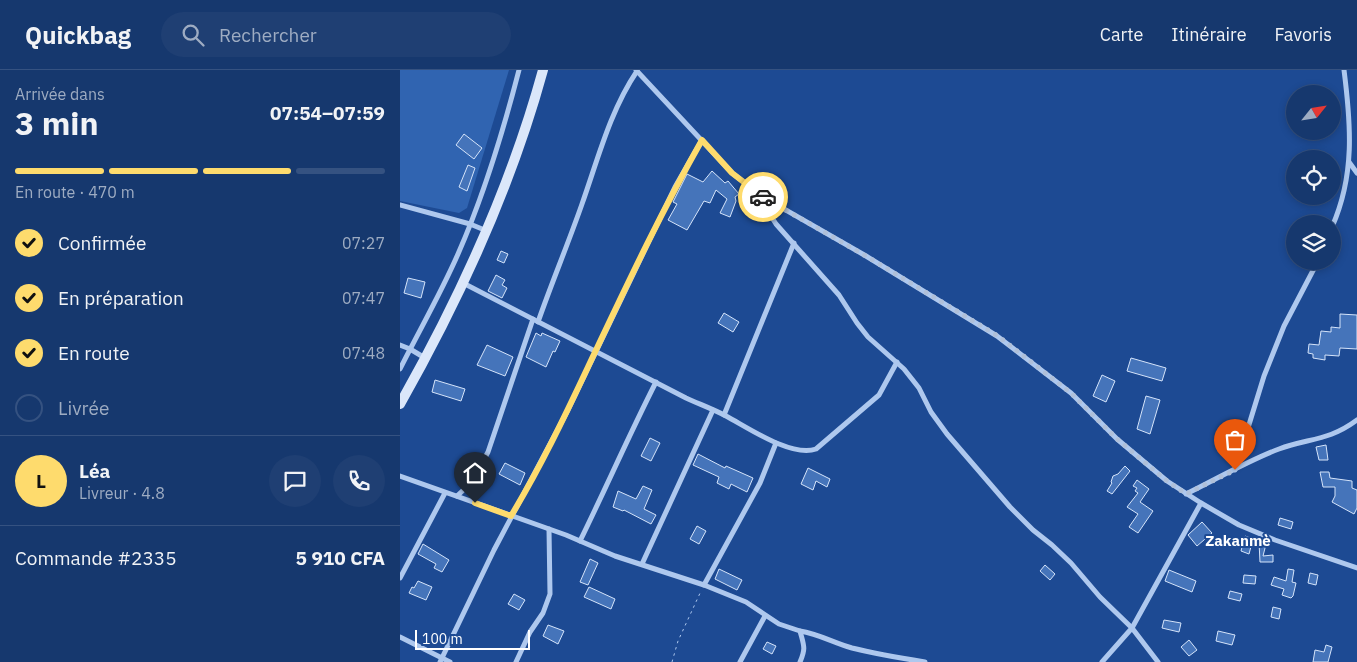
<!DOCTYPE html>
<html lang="fr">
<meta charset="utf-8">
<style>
body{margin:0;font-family:"IBM Plex Sans",sans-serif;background:#1f3f73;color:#f1f3f6;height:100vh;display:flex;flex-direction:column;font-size:19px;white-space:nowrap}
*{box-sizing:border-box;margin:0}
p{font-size:16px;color:#9eacc2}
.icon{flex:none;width:28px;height:28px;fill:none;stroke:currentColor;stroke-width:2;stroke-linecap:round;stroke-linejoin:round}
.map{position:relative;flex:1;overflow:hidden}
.drawer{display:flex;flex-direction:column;background:#16386e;width:400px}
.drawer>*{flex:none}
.needle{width:32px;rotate:60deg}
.controls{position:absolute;left:886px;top:15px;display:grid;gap:10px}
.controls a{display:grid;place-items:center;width:55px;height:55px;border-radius:50%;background:#16386e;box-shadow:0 2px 8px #0003,0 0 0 1px #355281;font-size:25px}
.scale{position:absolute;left:15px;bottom:12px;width:115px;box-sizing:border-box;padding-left:5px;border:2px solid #fff;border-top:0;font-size:14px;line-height:18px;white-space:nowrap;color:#fff;-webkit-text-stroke:4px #1d4a93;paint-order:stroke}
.pin{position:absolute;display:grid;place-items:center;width:42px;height:42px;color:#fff;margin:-51px -21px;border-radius:50% 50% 50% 0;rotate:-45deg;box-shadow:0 0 5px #0007}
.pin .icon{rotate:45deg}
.courier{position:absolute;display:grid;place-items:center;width:50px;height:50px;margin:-25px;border:4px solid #fedb6d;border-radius:50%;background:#fff;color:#222;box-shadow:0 1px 6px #0007}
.head em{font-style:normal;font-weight:700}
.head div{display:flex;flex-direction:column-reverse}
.head{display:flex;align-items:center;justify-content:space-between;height:85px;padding:0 15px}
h1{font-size:32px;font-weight:700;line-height:38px}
.bar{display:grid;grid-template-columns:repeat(4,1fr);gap:8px 5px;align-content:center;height:60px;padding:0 15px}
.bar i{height:6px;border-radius:4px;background:#355281}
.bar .selected{background:#fedb6d}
.bar p{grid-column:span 4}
.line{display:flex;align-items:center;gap:12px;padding:0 15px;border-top:1px solid #355281}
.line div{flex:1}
.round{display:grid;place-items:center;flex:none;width:52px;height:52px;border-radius:26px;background:#1f3f73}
ol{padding:0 15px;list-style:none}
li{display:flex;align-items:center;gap:15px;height:55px}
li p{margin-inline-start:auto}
li .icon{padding:5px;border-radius:50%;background:#fedb6d;color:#111;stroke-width:4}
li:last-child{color:#9eacc2}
li i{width:28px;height:28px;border:2px solid #355281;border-radius:50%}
header{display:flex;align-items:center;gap:30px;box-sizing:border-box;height:70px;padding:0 25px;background:#16386e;border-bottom:1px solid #355281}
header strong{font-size:24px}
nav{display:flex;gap:28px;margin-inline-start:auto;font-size:18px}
.search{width:350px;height:45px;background:#1f3f73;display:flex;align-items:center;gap:12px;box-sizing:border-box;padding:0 18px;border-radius:28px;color:#9eacc2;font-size:19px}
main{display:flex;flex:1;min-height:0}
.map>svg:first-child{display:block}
</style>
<header>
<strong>Quickbag</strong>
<div class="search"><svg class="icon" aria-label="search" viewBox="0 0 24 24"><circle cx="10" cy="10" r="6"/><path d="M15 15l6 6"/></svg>Rechercher</div>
<nav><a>Carte</a><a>Itinéraire</a><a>Favoris</a></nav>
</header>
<main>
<section class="drawer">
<div class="head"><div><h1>3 min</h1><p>Arrivée dans</p></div><em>07:54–07:59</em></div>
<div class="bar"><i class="selected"></i><i class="selected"></i><i class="selected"></i><i></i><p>En route · 470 m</p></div>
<ol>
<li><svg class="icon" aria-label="check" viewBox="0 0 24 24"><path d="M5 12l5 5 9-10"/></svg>Confirmée<p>07:27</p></li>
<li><svg class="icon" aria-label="check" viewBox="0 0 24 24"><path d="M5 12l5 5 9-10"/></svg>En préparation<p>07:47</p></li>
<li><svg class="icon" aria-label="check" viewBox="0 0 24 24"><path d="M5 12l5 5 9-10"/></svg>En route<p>07:48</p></li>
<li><i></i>Livrée</li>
</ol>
<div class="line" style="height:90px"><b class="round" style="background:#fedb6d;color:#111">L</b><div><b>Léa</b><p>Livreur · 4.8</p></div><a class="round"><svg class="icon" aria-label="chat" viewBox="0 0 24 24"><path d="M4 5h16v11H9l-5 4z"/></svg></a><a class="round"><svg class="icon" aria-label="phone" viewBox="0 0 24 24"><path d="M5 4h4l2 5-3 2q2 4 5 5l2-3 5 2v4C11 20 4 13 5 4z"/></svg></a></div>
<div class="line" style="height:65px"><div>Commande #2335</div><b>5 910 CFA</b></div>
</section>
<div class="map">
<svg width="957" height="592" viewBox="0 0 957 592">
<rect width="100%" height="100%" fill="#1d4a93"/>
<path fill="#3064b1" d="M0 0H109L67 138 59 143 0 131Z"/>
<g fill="#4574ba" stroke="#d5e4fa">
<path d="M64 64 82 78 74 89 56 75Z"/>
<path d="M68 95 75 98 67 121 59 117Z"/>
<path d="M312 101 325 113 328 111 339 124 335 127 336 131 330 147 320 143 327 129 316 120 310 133 304 131 287 160 268 150 277 134 273 132 287 104 303 112Z"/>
<path d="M904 126H917L914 134 904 132Z"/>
<path d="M101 181 108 184 104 193 97 190Z"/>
<path d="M96 205 105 210 102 215 107 218 102 228 88 221Z"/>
<path d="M8 208 25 212 21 228 4 223Z"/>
<path d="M324 243 339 252 333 262 318 253Z"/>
<path d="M940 244 957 245V279L940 278 939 286 925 285V290L913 288V284L908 283 909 274 919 275 921 261 931 262V257L940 258Z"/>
<path d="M136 263 141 266 142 263 160 271 155 282 153 281 146 297 126 287Z"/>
<path d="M87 275 113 287 105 306 77 295Z"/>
<path d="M731 288 766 298 762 311 727 301Z"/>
<path d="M702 305 715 311 706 332 693 326Z"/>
<path d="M35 310 65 319 61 331 32 322Z"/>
<path d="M746 326 760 330 750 364 737 359Z"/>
<path d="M250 368 260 373 251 391 241 386Z"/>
<path d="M926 375 928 390H919L916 377Z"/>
<path d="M298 384 325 398 326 396 353 408 347 422 331 414 329 419 317 413 319 407 293 395Z"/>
<path d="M105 393 125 403 120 415 99 404Z"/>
<path d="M725 396 730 401 712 424 707 421 712 413 711 412 713 406 718 404Z"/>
<path d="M408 398 430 409 427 417 416 411 413 420 401 414Z"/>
<path d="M920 402H929L930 408 952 411V418L957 420V438L954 444 932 432 935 426V417H923Z"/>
<path d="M737 410 749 419 740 432 753 441 738 463 729 457 738 444 727 437 738 423 735 421 737 418 733 416Z"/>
<path d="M243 416 252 420 244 439 256 445 251 454 224 440 223 441 213 437 218 421 236 429Z"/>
<path d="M880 448 893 452 891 459 878 455Z"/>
<path d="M802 452 812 463 797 476 788 465Z"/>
<path d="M297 456 306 461 299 474 290 469Z"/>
<path d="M845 466 853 469 849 484 841 481Z"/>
<path d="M859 472 866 474 863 486 873 485V492H860Z"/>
<path d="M23 474 49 490 42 502 34 498 36 494 18 484Z"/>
<path d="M190 489 198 493 188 515 180 512Z"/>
<path d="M645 495 655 504 650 510 640 501Z"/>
<path d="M319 499 342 510 337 520 315 509Z"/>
<path d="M888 499 894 500 892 512 896 513 893 526 891 528 882 525 884 519 871 515 874 507 886 511Z"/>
<path d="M769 500 796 511 792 522 765 511Z"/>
<path d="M910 503 918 505 916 515 908 513Z"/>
<path d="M844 505 856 506 855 514 843 513Z"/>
<path d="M18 511 32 517 26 530 9 523 12 517 14 518Z"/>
<path d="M189 517 215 529 211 539 184 527Z"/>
<path d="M830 521 842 524 840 531 828 528Z"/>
<path d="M114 524 125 530 119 540 108 534Z"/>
<path d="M873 537 881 539 879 549 871 547Z"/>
<path d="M764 550 781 553 779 562 762 558Z"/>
<path d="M148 555 164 561 158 574 143 566Z"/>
<path d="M818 561 835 565 832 575 816 571Z"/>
<path d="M789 570 797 580 789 586 781 577Z"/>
<path d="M367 572 376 576 372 584 363 579Z"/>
<path d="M926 575 932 577 928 592H913L915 580 924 582Z"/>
</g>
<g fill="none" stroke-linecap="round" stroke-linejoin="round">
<path stroke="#aec8ee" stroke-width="1" stroke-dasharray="2.5 4" stroke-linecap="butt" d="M272 592 278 571 301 521"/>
<g stroke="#aec8ee" stroke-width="5">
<path d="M236 0 332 103 363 127 466 186 597 266 671 323 717 369 767 411 801 433 839 455 875 470 957 498"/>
<path d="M949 92 957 103"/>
<path d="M363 127 369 143 376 154 439 225 457 253 468 267 504 299 519 318 531 342 547 364 610 437 633 460 652 475 671 493 700 527 732 558 702 592"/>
<path d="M0 135 70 154 87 161"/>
<path d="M932 157C955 105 951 55 944 0"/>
<path d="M63 213 286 328C299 334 313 339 326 346 347 357 392 388 416 379L479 325 497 292"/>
<path d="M138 252C152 212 168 174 182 134 198 89 210 41 237 1"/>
<path d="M0 275 10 279 25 288"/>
<path d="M0 299C19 261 41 223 58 184 84 125 103 62 119 0"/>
<path d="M324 345 394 173"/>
<path d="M835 400 864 306 884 256 918 191"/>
<path d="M0 406 166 465 215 486 304 515 346 532 379 554 400 561C404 576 406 578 400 592"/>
<path d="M786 424C817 409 847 391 879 379 909 368 929 371 957 350"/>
<path d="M57 426 71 413 88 382 133 249"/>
<path d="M180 471C206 418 229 365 256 312"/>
<path d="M242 494 313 340"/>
<path d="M0 508 45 423"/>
<path d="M304 515 360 413 376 373"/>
<path d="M400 561C419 564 434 573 452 578 476 584 500 588 525 592"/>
<path d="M0 567 50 592"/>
<path d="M40 592 94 480 168 340 275 117 302 70"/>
<path d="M116 592 130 562 143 543 150 524 149 459"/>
<path d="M340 592 365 546"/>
<path d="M758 592 732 558 801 433"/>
</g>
<path stroke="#dbe7fa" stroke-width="10" d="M0 334C60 228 111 117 143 0"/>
</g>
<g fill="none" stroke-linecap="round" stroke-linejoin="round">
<path stroke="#b0c0d9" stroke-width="5" stroke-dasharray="0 9" d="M363 127 466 186 598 266 671 323 717 369 767 411 786 424 835 400"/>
<path stroke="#fedb6d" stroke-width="6" d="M75 433 111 446C140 398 164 348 188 297 224 221 260 144 302 70L332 103 363 127"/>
</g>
<g text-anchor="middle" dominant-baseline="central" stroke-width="4" stroke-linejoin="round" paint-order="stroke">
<g font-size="15" font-weight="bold" fill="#fff" stroke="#1d4a93">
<text x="838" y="470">Zakanmè</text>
</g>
</g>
</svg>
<div class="controls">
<a><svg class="needle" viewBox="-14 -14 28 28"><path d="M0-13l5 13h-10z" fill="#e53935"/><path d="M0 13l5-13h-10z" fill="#9eacc2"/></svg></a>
<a><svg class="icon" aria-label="locate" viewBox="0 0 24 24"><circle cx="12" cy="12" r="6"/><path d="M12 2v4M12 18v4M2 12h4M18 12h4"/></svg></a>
<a><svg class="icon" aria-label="layers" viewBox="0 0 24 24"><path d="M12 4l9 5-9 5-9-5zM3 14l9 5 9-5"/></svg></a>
</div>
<div class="scale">100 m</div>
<div class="pin" style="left:835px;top:400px;background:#ea580c"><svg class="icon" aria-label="bag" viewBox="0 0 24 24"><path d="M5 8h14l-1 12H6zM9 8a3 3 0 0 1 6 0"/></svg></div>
<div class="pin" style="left:75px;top:433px;background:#1f2937"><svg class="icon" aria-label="home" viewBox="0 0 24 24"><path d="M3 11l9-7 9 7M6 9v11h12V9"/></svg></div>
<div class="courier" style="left:363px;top:127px"><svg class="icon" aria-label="car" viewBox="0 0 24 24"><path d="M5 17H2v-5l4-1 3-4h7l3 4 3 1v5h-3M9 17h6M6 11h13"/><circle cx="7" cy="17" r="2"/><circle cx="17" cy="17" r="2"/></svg></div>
</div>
</main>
